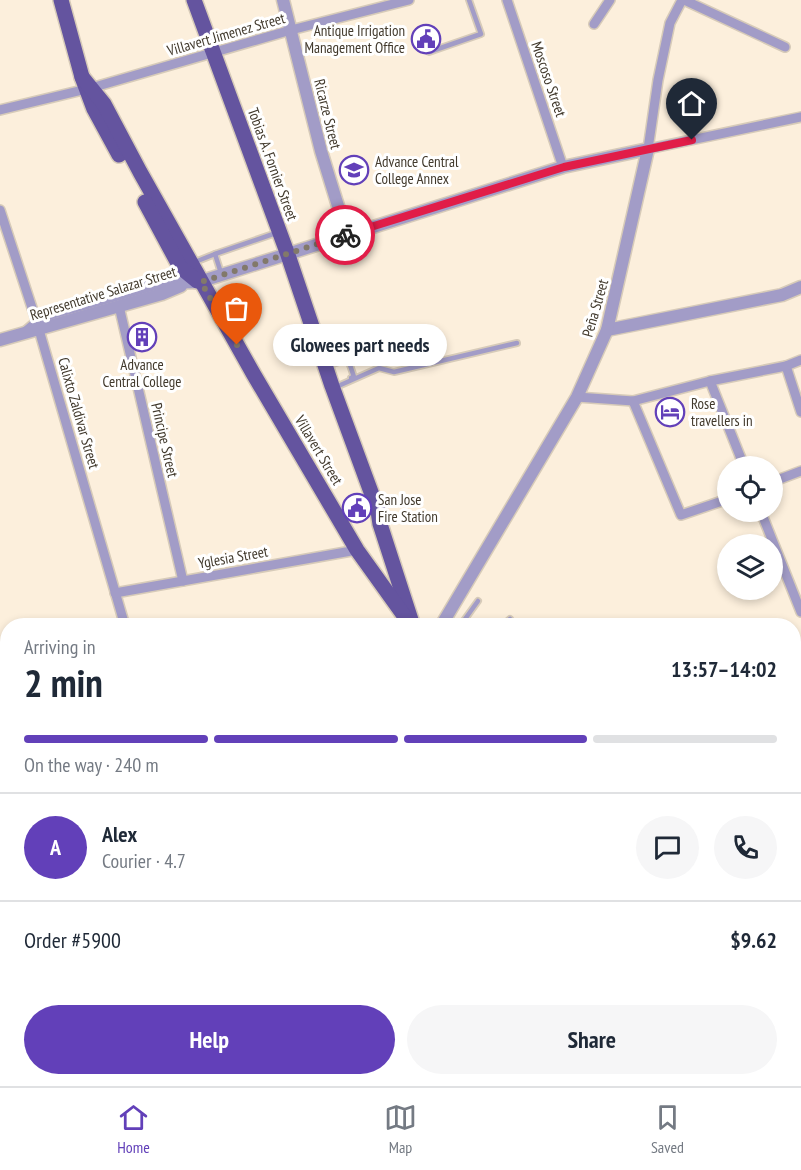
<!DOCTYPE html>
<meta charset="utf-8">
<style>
body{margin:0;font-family:"PT Sans Narrow",sans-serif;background:#f6f6f7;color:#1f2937;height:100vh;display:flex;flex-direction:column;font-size:22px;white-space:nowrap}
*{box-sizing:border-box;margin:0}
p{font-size:20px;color:#747a83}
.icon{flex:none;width:33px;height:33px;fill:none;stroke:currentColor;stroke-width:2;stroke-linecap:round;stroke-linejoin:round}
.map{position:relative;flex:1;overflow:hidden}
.details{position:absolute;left:0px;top:618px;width:801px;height:468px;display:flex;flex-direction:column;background:#fff;border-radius:24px 24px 0 0;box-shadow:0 3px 9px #0003}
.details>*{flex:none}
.buttons{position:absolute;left:717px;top:456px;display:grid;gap:12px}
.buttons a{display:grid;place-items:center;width:66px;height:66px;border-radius:50%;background:#fff;box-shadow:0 3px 9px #0003;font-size:30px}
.pin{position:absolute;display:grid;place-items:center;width:51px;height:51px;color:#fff;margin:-62px -26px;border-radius:50% 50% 50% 0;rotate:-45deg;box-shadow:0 0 6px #0007}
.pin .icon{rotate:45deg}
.courier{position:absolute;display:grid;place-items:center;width:60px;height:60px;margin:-30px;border:4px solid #e11d48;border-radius:50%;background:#fff;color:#222;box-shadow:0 2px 8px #0007}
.bubble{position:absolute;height:42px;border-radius:21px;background:#fff;box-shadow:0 3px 9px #0003;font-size:20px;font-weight:600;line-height:42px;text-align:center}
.summary em{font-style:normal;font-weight:600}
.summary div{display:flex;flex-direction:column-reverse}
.summary{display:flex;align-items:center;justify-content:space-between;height:102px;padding:0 24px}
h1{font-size:39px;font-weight:600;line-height:45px}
.bar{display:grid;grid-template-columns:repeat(4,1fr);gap:9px 6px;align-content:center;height:72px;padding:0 24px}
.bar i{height:8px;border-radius:4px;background:#e0e1e3}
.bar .active{background:#6240b9}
.bar p{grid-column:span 4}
.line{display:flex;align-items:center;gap:15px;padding:0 24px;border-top:2px solid #e0e1e3}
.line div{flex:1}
.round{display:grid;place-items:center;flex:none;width:63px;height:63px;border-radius:32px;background:#f6f6f7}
.button{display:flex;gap:12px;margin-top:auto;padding:12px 24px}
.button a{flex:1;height:69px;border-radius:36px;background:#6240b9;color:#fff;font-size:24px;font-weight:600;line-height:69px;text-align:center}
.button a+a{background:#f6f6f7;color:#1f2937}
.tab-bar{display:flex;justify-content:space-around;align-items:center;height:84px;border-top:2px solid #e0e1e3;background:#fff;font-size:16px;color:#747a83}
.tab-bar a{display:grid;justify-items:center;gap:3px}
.tab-bar .active{color:#6240b9}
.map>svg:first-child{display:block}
</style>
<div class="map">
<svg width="801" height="1086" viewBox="0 0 801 1086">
<rect width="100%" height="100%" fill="#fcefdc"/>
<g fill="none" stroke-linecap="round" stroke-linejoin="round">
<g stroke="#d7cbb9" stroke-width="8">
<g id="service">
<path d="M429 52 481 34 469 0"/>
<path d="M195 262 215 254"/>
<path d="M221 273 215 254 276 233"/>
<path d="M294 348 314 340"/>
<path d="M327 366 348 359 354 377 351 378"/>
<path d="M336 387 379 368 394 372 517 343"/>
<path d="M460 626 478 601"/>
<path d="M502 626 510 619"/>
<path d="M477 1078 479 1083"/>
</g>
</g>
<g stroke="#d7cbb9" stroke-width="12">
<g id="minor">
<path d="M507 0 563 167"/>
<path d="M682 0 670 23 658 80 648 149 801 117"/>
<path d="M684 0 785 47"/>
<path d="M594 24 610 0"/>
<path d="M0 110 91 88 291 30 409 0"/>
<path d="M0 210 37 323 125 626"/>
<path d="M119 306 183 581"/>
<path d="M786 366 801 412"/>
<path d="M710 381 744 466"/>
<path d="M577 397 633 401 710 381 786 366 801 360"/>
<path d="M633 401 681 515 728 499"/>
<path d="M772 482 801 471"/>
<path d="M761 512 801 612"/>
<path d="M115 593 357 550"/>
<path d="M0 808 8 804"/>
<path d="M794 926 801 921"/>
<path d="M254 1086 269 1078"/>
</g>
</g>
<g stroke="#d7cbb9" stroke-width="15">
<g id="tertiary">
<path d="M283 0 321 151 347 235"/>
<path d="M607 330 782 295 801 287"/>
<path d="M27 332 48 314 159 283 199 282 563 167 648 149 607 330 577 397 441 626"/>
<path d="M0 340 162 294 181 286"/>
</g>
</g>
<g stroke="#d7cbb9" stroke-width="16">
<g id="secondary">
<path d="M0 724 8 736"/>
<path d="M794 1014 801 1021"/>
<path d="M203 1078 207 1086"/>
</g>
</g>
<g stroke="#d7cbb9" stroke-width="18">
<g id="primary">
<path d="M61 0 82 77 94 109 119 155"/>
<path d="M194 0 288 255 332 386 378 511 380 524 413 626"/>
<path d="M82 77 104 104 140 172 254 375 357 550 405 617"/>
<path d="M145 202 180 267 197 281"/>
<path d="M558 1078 560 1086"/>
</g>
</g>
<use href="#service" stroke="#a29cc7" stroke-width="4.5"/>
<use href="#minor" stroke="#a29cc7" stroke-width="9"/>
<use href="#tertiary" stroke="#a29cc7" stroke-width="12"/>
<use href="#secondary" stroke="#7d73b0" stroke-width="14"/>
<use href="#primary" stroke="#64549f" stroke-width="15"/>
</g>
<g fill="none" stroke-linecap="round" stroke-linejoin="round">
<path stroke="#82796a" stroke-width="6" stroke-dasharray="0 10.8" d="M237 345 201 282 345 235"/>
<path stroke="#e11d48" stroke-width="8" d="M345 235 564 167 692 140"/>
</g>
<defs>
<g id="civic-ring" transform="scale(1.5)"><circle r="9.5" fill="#fff" stroke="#6240b9" stroke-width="1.5"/><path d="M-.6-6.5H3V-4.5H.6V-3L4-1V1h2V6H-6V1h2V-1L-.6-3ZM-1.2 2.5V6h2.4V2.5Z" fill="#6240b9"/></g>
<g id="university-ring" transform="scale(1.5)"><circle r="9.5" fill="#fff" stroke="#6240b9" stroke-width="1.5"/><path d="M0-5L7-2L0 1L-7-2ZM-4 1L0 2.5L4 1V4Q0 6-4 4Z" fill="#6240b9"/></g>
<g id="building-ring" transform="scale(1.5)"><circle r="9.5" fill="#fff" stroke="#6240b9" stroke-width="1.5"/><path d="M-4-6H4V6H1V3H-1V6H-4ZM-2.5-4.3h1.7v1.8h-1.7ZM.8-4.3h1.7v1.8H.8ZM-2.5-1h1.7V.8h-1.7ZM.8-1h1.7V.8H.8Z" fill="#6240b9"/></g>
<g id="hotel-ring" transform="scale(1.5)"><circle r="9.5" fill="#fff" stroke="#6240b9" stroke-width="1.5"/><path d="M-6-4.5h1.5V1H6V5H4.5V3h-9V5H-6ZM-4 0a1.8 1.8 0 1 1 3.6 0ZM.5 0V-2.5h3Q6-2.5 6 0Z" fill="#6240b9"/></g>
</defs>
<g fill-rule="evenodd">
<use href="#civic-ring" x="426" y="39"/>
<use href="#university-ring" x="354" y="170"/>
<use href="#building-ring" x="142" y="337"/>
<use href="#hotel-ring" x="670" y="412"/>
<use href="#civic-ring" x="357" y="508"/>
</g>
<g text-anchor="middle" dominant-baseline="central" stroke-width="6" stroke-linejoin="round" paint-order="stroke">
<g font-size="15" fill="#41392c" stroke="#fff" text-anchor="start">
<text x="405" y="30" text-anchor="end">Antique Irrigation<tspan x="405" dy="17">Management Office</tspan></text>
<text x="375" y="161">Advance Central<tspan x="375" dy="17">College Annex</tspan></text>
<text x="142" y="364" text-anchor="middle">Advance<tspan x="142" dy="17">Central College</tspan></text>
<text x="691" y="403">Rose<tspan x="691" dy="17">travellers in</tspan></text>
<text x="378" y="499">San Jose<tspan x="378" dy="17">Fire Station</tspan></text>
</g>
<g font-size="15" fill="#41392c" stroke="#fff">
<text transform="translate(226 34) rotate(-16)">Villavert Jimenez Street</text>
<text transform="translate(549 79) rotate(71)">Moscoso Street</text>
<text transform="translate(328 114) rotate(76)">Ricarze Street</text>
<text transform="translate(273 164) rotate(70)">Tobias A. Fornier Street</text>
<text transform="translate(103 293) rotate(-17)">Representative Salazar Street</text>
<text transform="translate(595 308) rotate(-74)">Peña Street</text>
<text transform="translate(79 413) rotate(74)">Calixto Zaldivar Street</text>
<text transform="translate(165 440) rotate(77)">Principe Street</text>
<text transform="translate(319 450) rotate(59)">Villavert Street</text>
<text transform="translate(233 557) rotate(-10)">Yglesia Street</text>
</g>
</g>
</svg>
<div class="buttons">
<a><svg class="icon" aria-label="locate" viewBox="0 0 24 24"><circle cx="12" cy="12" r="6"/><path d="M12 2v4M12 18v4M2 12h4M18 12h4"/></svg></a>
<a><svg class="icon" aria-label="layers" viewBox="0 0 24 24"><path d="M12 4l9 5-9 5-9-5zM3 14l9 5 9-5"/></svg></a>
</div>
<div class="pin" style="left:237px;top:345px;background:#ea580c"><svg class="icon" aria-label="bag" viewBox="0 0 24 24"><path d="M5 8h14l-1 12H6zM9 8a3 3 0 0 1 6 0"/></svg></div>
<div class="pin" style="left:692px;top:140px;background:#1f2937"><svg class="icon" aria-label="home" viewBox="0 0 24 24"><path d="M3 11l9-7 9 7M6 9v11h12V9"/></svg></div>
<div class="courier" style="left:345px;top:235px"><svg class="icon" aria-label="bike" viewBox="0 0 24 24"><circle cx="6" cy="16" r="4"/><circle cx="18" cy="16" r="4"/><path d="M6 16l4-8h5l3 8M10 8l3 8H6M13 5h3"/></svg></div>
<div class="bubble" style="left:273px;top:324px;width:174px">Glowees part needs</div>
<section class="details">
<div class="summary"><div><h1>2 min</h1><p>Arriving in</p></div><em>13:57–14:02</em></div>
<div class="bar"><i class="active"></i><i class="active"></i><i class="active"></i><i></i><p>On the way · 240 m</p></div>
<div class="line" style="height:108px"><b class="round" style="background:#6240b9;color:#fff">A</b><div><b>Alex</b><p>Courier · 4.7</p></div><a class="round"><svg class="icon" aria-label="chat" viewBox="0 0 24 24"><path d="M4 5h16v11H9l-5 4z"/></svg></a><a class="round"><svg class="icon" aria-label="phone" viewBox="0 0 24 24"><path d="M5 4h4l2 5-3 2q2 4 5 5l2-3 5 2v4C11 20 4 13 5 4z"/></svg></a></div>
<div class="line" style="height:78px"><div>Order #5900</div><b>$9.62</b></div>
<div class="button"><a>Help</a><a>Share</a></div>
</section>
</div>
<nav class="tab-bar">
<a class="active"><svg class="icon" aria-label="home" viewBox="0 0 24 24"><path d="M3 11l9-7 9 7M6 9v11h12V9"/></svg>Home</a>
<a><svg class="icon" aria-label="map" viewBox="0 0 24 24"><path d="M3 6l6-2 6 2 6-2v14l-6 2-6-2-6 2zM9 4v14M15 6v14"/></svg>Map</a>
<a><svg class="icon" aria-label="saved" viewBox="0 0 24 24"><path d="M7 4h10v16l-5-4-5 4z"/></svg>Saved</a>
</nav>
